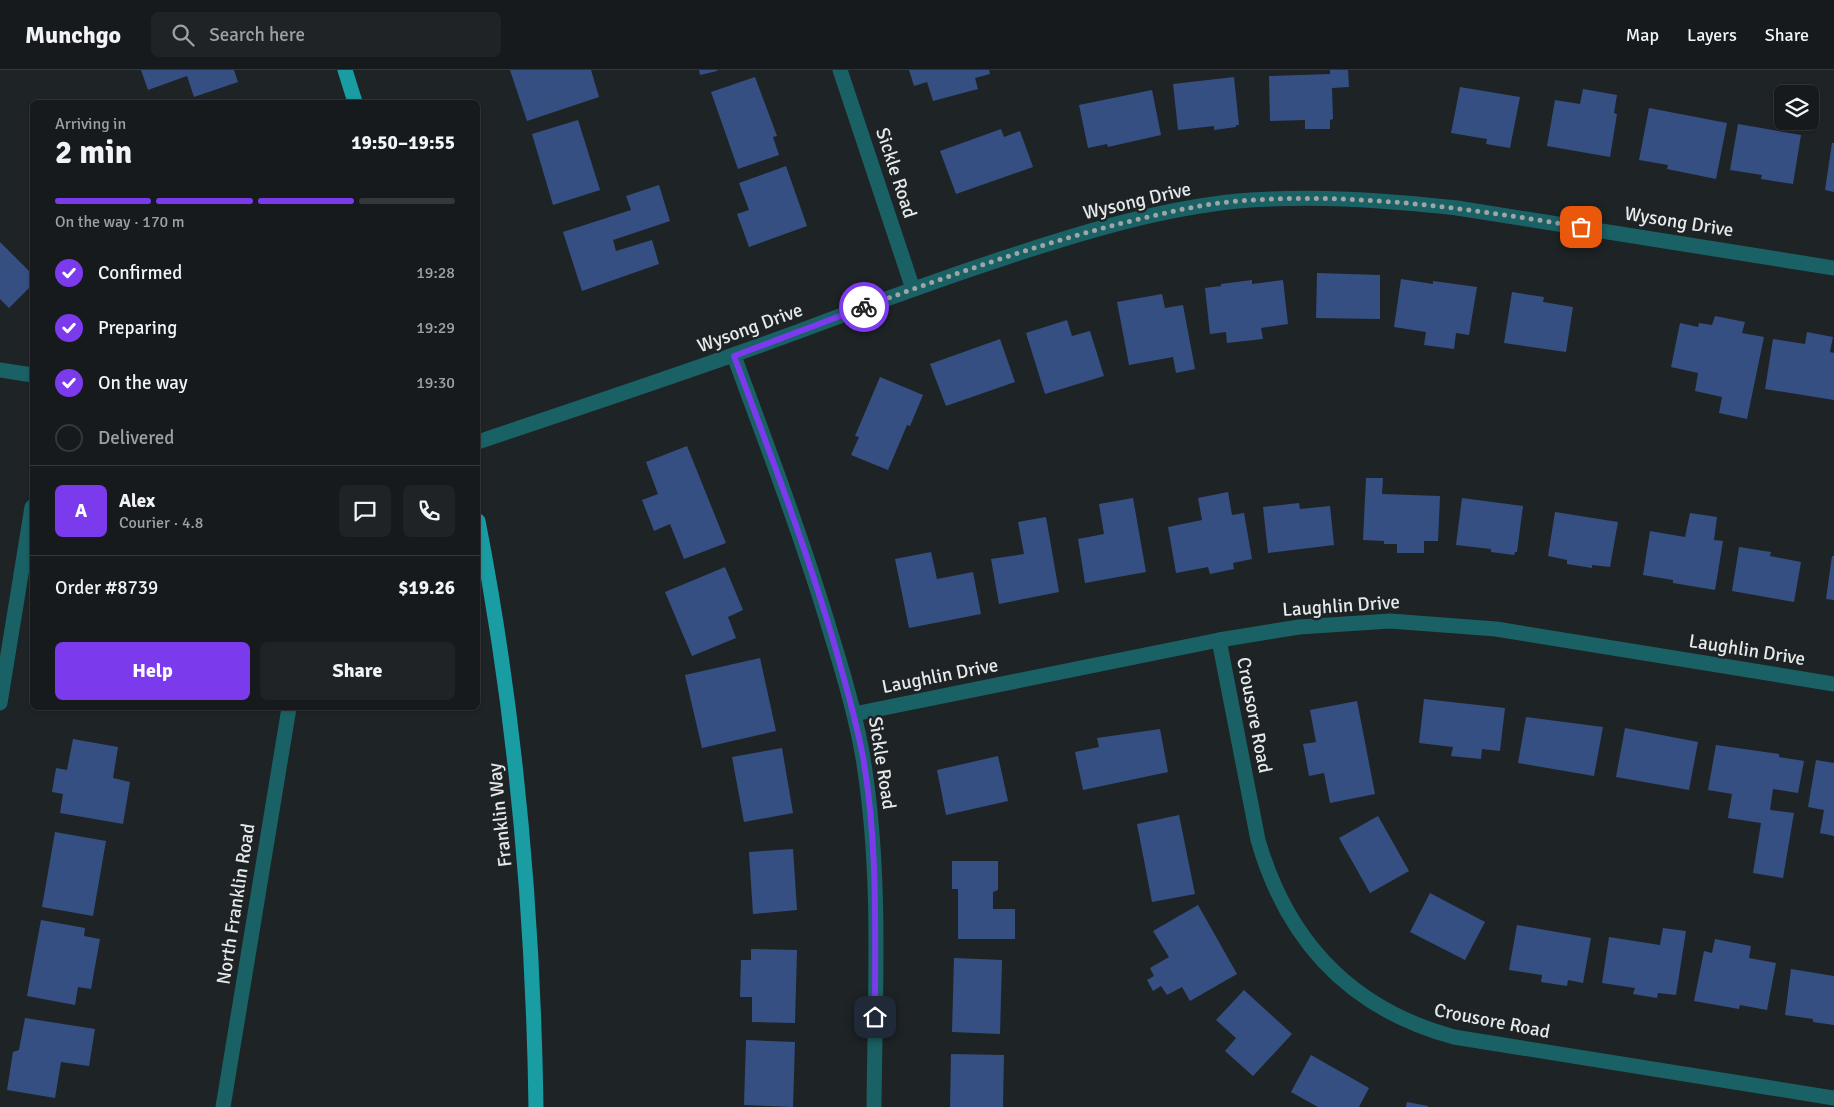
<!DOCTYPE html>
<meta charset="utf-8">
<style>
body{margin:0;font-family:Signika,sans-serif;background:#1f2325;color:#f1f3f6;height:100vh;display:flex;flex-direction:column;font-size:19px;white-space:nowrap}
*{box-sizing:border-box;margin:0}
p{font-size:16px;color:#9ea1a3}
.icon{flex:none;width:28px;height:28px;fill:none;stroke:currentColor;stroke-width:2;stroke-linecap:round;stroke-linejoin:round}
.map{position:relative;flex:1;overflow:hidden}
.panel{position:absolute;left:30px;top:30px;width:450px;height:610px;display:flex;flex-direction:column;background:#161a1c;border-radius:8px;box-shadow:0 1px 4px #0004,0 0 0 1px #35383b}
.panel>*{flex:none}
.buttons{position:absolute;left:1774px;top:15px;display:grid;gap:10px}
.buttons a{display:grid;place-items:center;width:45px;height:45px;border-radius:8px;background:#161a1c;box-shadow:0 1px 4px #0004,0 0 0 1px #35383b;font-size:25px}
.pin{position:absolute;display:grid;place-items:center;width:42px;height:42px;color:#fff;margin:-21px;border-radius:10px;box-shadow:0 2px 8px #0006}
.courier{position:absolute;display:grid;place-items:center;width:50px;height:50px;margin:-25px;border:4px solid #7c3aed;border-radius:50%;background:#fff;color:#222;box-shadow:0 1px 6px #0007}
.overview em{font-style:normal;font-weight:800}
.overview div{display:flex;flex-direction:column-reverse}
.overview{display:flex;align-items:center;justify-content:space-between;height:85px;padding:0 25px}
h1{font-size:32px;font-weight:800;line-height:38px}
.bar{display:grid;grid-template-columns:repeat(4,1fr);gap:8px 5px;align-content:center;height:60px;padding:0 25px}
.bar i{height:6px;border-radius:4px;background:#35383b}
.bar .selected{background:#7c3aed}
.bar p{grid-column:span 4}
.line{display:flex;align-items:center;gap:12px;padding:0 25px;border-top:1px solid #35383b}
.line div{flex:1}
.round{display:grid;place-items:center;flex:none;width:52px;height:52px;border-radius:8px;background:#1f2325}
ol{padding:0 25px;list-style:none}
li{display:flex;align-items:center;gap:15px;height:55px}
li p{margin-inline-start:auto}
li .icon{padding:5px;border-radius:50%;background:#7c3aed;color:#fff;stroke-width:4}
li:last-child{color:#9ea1a3}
li i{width:28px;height:28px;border:2px solid #35383b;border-radius:50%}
.cta{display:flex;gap:10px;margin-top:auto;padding:10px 25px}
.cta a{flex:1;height:58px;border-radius:8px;background:#7c3aed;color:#fff;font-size:20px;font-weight:800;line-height:58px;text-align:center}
.cta a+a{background:#1f2325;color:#f1f3f6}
header{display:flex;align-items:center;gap:30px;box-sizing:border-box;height:70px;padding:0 25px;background:#161a1c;border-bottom:1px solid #35383b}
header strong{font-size:24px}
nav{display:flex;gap:28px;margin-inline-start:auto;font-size:18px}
.search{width:350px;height:45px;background:#1f2325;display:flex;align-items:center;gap:12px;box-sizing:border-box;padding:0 18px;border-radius:8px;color:#9ea1a3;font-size:19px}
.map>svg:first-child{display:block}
</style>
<header>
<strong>Munchgo</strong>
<div class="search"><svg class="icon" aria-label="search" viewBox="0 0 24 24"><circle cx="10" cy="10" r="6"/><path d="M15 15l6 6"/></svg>Search here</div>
<nav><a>Map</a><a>Layers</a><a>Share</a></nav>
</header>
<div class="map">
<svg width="1834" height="1037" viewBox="0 0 1834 1037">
<rect width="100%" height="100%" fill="#1e2325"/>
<g fill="#364f83">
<path d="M141 0H234L238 12 194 27 187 6 148 20Z"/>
<path d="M510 0H591L599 27 527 51Z"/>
<path d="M699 0H717V1L700 5Z"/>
<path d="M909 0H989L990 4 975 8 978 19 933 31 927 12 914 16Z"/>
<path d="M1330 0H1348L1349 17 1332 18 1333 49 1330 50V59H1305V50L1270 51 1269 6 1330 4Z"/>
<path d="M755 7 777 66 773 67 779 85 738 99 711 22Z"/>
<path d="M1234 7 1239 55H1236V57L1214 60V56L1178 60 1173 14Z"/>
<path d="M1460 17 1520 27 1510 78 1486 74 1487 69 1451 63Z"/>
<path d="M1583 19 1617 25 1614 43 1617 44 1610 87 1547 76 1555 30 1580 34Z"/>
<path d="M1152 20 1161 65 1108 77 1107 74 1088 78 1079 35Z"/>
<path d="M1649 38 1727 53 1716 109 1667 99 1668 95 1639 90Z"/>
<path d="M578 50 600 120 553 135 532 64Z"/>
<path d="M1738 54 1801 65 1793 114 1761 109 1762 105 1730 100Z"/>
<path d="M1001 59 1004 67 1020 61 1033 97 956 124 940 81Z"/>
<path d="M1832 73H1834V122L1825 120Z"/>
<path d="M786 96 807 156 749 177 737 144 749 140 739 113Z"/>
<path d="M659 115 670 151 613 170 616 181 652 170 659 194 582 221 563 162 631 140 626 126Z"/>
<path d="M0 172 32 204V215L9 238 0 229Z"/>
<path d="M1317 203 1380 205V249L1316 248Z"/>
<path d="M1401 209 1433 214V211L1477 217 1469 265 1456 263 1454 279 1424 275 1426 262 1394 257Z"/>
<path d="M1252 210V214L1283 210 1288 254 1261 258 1263 269 1227 273 1226 262 1210 264 1205 218 1221 216V214Z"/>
<path d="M1512 222 1544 227 1543 232 1573 237 1566 282 1504 273Z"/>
<path d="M1162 224 1165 238 1183 235 1195 299 1176 303 1173 287 1129 295 1117 232Z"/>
<path d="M1715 246 1745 252 1742 263 1764 267 1747 349 1719 343 1722 327 1695 321 1698 303 1671 297 1680 253 1698 257 1699 253 1712 255Z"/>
<path d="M1067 250 1072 266 1090 261 1104 306 1045 324 1026 263Z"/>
<path d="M1807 262 1833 267 1830 282 1834 283V330L1765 319 1773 269 1805 274Z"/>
<path d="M1000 269 1015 312 946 336 930 294Z"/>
<path d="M880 307 923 325 910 356 907 355 888 400 851 385 859 367 855 366Z"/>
<path d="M687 376 726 473 684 489 670 454 654 461 642 430 658 424 646 392Z"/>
<path d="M1366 408H1383L1382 424 1440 426 1438 471H1424V483H1397V474H1384V471L1363 470Z"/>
<path d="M1228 422 1232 445 1244 443 1252 489 1233 493 1234 499 1210 504 1208 497 1176 503 1168 457 1202 450 1198 428Z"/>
<path d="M1133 428 1146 502 1085 513 1078 469 1104 464 1099 434Z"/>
<path d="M1462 428 1523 436 1517 482H1515L1514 485 1491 482V479L1456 475Z"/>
<path d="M1299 433 1300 439 1330 436 1334 475 1268 483 1263 437Z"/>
<path d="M1555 442 1618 452 1610 497 1592 495V498L1567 494V490L1548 486Z"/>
<path d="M1690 443 1717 447 1714 470 1723 471 1715 520 1673 513V510L1643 505 1650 461 1685 467Z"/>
<path d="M1046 447 1059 522 999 534 991 489 1024 484 1018 452Z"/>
<path d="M1739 477 1771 482 1770 486 1801 492 1794 532 1732 521Z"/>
<path d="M931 482 937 509 973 502 981 544 909 558 895 489Z"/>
<path d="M1832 486H1834V530L1826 529Z"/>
<path d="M725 497 743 540 728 547 736 568 692 586 665 522Z"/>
<path d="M760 588 776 661 702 678 685 605Z"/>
<path d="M1424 629 1505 638 1500 681 1482 679 1481 689 1451 686 1453 677 1419 673Z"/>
<path d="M1357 631 1375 724 1330 733 1324 703 1309 706 1303 674 1316 672 1310 640Z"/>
<path d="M102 638H114V640Z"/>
<path d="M1526 647 1603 657 1594 706 1518 693Z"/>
<path d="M1625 658 1698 672 1689 720 1616 707Z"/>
<path d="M1160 659 1168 702 1083 720 1075 682 1099 677 1097 668Z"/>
<path d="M73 669 118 677 113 708 130 712 123 754 60 743 63 724 52 722 56 698 67 700Z"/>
<path d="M1716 675 1779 684V687L1804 691 1798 723 1773 719 1770 740 1794 743 1783 808 1753 803 1761 753 1728 748 1732 724 1708 720Z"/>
<path d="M782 678 793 743 744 752 732 687Z"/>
<path d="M998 686 1008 731 946 745 937 700Z"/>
<path d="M1816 690 1834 693V766L1820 763 1824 740 1808 737Z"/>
<path d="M1179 745 1195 824 1152 832 1137 754Z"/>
<path d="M1378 746 1409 801 1370 823 1339 768Z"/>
<path d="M55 762 106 771 93 846 42 837Z"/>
<path d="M793 779 797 840 753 844 749 782Z"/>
<path d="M952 791H998V820L993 822V839H1015V869H958V819H952Z"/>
<path d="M1430 823 1485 852 1465 890 1410 862Z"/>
<path d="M1198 835 1237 904 1190 931 1182 917 1167 925 1161 916 1153 921 1147 910 1154 906 1150 898 1169 887 1153 861Z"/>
<path d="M41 850 85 858 84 866 100 869 91 919 78 917 75 935 27 926Z"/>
<path d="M1517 855 1591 868 1583 913 1568 910 1567 916 1541 912 1542 905 1509 900Z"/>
<path d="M1663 858 1686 861 1676 925 1658 923 1657 928 1633 924 1635 918 1602 913 1609 867 1660 875Z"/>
<path d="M1715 869 1751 876 1749 888 1776 893 1767 940 1740 935 1739 939 1694 931 1704 881 1712 883Z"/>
<path d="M751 879 797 880 795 953 752 952V927H740L741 890H751Z"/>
<path d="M954 888 1002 890 1000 964 952 962Z"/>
<path d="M1791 899 1834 906V955L1813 952V949L1785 945Z"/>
<path d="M1244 920 1292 964 1253 1006 1225 981 1236 968 1216 950Z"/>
<path d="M25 948 95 959 89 996 61 992 55 1028 7 1020 13 982 19 980Z"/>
<path d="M746 970 795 972 793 1037 744 1035Z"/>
<path d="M951 984 1004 985 1003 1037H950Z"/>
<path d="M1311 985 1369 1018 1359 1037H1318L1291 1022Z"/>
<path d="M1407 1032 1428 1036V1037H1406Z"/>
</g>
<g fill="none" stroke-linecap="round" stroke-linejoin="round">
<g stroke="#1a6165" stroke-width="15">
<path d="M840 0 913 219"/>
<path d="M734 286C768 378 803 470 831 564 844 605 856 646 863 688 882 803 875 921 874 1037"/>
<path d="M0 300 32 305"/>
<path d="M478 372C584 336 691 301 797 262 866 236 934 211 1004 188 1080 163 1158 139 1238 131 1311 125 1384 130 1457 138L1834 198"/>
<path d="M1219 570 1258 770C1287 871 1350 939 1454 967L1834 1028"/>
<path d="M0 633 32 437"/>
<path d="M854 644 1219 570 1299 557 1390 551 1496 559 1834 614"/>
<path d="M223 1037 289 638"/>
</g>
<g stroke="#1a9ca3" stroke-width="15">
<path d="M345 0 355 32"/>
<path d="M478 451C516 645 533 840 536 1037"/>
</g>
</g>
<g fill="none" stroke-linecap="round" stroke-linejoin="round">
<path stroke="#9fa4a5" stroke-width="5" stroke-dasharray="0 9" d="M864 237C951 205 1038 174 1127 152 1164 143 1201 134 1239 131 1354 122 1467 138 1581 157"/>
<path stroke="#7c3aed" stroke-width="6" d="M864 237 734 286C768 378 803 469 831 563 843 604 855 645 863 687 878 773 875 860 875 947"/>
</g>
<g text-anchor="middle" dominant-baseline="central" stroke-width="5" stroke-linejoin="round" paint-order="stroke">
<g font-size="19" fill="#e5e9ea" stroke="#1e2325">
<text transform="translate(896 103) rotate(72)">Sickle Road</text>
<text transform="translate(1137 131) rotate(-13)">Wysong Drive</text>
<text transform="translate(1679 152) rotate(9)">Wysong Drive</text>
<text transform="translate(750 258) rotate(-20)">Wysong Drive</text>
<text transform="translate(1341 536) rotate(-4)">Laughlin Drive</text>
<text transform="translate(1747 580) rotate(9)">Laughlin Drive</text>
<text transform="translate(940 606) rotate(-11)">Laughlin Drive</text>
<text transform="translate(1254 645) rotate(79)">Crousore Road</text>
<text transform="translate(882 693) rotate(81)">Sickle Road</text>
<text transform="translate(500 745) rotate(-96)">Franklin Way</text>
<text transform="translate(236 834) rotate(-81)">North Franklin Road</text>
<text transform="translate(1492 951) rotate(11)">Crousore Road</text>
</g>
</g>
</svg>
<div class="buttons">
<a><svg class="icon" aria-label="layers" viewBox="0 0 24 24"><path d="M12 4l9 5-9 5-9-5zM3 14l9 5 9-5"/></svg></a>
</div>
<div class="pin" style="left:1581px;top:157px;background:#ea580c"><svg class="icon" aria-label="bag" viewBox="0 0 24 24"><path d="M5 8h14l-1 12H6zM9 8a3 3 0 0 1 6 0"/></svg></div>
<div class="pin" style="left:875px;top:947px;background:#1f2937"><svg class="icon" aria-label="home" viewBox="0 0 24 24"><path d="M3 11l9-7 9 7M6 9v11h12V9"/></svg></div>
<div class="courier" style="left:864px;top:237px"><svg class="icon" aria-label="bike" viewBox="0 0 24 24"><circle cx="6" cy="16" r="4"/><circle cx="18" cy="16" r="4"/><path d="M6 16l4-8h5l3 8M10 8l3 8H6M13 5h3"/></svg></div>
<section class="panel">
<div class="overview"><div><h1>2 min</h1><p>Arriving in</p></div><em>19:50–19:55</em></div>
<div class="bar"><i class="selected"></i><i class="selected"></i><i class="selected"></i><i></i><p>On the way · 170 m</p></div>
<ol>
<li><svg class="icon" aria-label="check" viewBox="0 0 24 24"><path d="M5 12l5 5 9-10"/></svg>Confirmed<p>19:28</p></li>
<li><svg class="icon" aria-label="check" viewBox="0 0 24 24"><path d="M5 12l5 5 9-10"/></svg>Preparing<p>19:29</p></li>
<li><svg class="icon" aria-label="check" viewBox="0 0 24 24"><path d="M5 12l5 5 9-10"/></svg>On the way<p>19:30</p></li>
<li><i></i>Delivered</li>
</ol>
<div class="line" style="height:90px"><b class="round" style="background:#7c3aed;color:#fff">A</b><div><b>Alex</b><p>Courier · 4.8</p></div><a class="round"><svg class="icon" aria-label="chat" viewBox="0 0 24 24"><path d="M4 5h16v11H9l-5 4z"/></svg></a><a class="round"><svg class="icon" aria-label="phone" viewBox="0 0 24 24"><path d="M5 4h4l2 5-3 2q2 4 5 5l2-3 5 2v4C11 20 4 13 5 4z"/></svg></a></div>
<div class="line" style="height:65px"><div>Order #8739</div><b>$19.26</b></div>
<div class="cta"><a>Help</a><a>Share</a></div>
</section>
</div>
